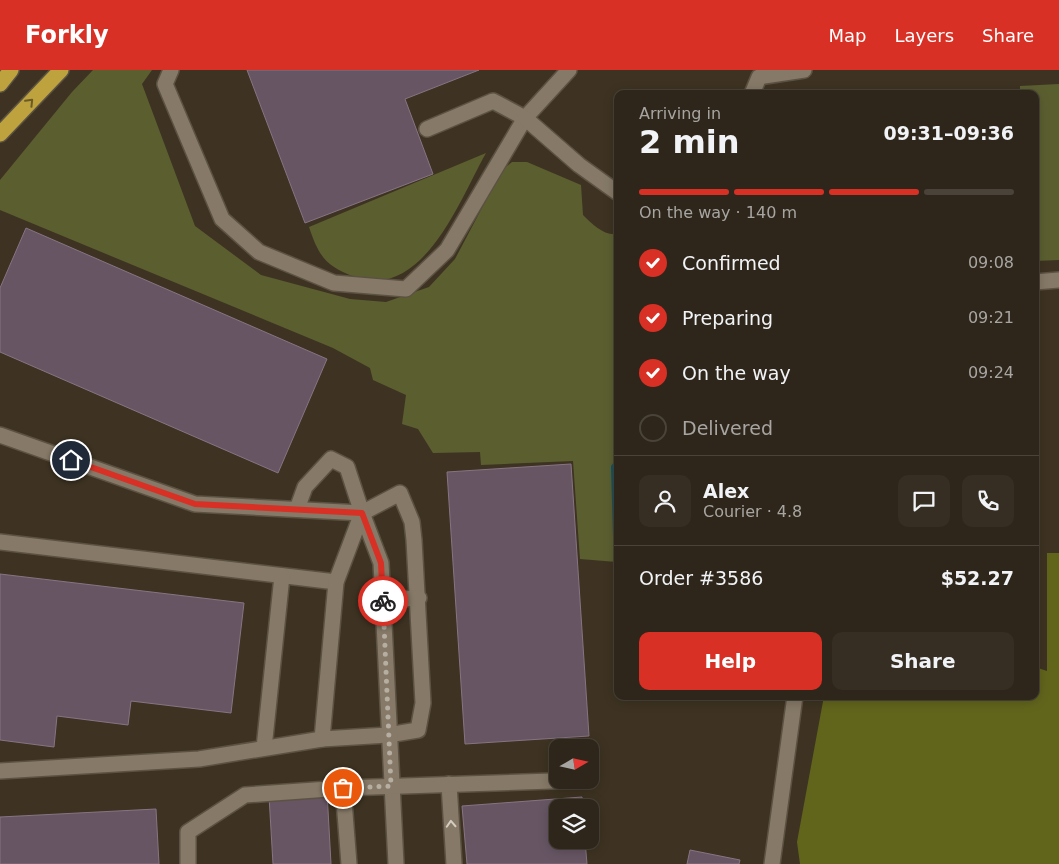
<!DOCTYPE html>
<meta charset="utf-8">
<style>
body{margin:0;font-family:"DejaVu Sans",sans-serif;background:#362e23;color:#f1f3f6;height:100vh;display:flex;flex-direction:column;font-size:19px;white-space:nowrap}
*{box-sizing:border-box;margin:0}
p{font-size:16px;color:#a7a5a2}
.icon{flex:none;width:28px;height:28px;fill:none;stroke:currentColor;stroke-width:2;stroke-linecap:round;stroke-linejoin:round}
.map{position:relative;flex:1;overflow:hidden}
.panel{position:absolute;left:614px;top:20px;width:425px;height:610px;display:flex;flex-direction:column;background:#2e261a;border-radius:10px;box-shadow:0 2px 12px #0003,0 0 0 1px #494339}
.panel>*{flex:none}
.needle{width:32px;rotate:81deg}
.buttons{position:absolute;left:549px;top:669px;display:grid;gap:10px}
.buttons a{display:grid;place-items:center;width:50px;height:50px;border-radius:10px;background:#2e261a;box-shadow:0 2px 12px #0003,0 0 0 1px #494339;font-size:25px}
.pin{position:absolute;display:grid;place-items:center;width:42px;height:42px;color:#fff;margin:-21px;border:2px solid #fff;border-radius:50%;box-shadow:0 1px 5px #0007}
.courier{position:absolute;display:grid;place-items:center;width:50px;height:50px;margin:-25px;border:4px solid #d93025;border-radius:50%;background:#fff;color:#222;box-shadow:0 1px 6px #0007}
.overview em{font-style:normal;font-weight:600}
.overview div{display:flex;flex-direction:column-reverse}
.overview{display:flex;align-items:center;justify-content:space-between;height:85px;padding:0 25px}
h1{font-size:32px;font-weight:600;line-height:38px}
.bar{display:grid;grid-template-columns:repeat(4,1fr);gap:8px 5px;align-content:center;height:60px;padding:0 25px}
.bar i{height:6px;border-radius:4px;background:#494339}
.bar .current{background:#d93025}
.bar p{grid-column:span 4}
.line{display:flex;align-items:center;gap:12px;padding:0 25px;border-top:1px solid #494339}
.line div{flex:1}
.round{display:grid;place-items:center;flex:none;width:52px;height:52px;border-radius:10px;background:#362e23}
ol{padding:0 25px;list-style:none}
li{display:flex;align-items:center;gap:15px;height:55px}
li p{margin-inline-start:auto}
li .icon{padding:5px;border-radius:50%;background:#d93025;color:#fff;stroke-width:4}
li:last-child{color:#a7a5a2}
li i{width:28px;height:28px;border:2px solid #494339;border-radius:50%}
.button{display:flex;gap:10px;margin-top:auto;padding:10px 25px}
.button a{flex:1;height:58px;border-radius:10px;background:#d93025;color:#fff;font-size:20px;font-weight:600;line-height:58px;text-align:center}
.button a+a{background:#362e23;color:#f1f3f6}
header{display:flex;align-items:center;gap:30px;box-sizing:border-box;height:70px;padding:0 25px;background:#d93025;color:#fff}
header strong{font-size:24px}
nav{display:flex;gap:28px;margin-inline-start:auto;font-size:18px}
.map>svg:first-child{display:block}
</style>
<header>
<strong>Forkly</strong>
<nav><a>Map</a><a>Layers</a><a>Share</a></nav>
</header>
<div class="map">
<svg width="1059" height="794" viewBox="0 0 1059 794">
<rect width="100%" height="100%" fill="#3e3322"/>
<g fill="#5b5f30">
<path d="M93 0H152L142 14 195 156 261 205 350 229 386 232 429 217 455 189 502 100 512 92H527L581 115 583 145C592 154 604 166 617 164V492L580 489 573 391 481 395 480 382 433 383 418 359 402 354 406 325 373 310 370 298 333 278 0 140V110L72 22Z"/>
<path d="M1059 14V190L1035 191V24H1020V16Z"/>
<path d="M486 83C460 129 423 231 355 207 325 196 319 186 309 157Z"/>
</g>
<path fill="#61651c" d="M1047 483H1059V794H800L797 772 824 626H1035V597L1047 601Z"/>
<path fill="#0a566c" d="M617 388V478L613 467 611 396Z"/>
<g fill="#675563" stroke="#877483">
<path d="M247 0H479L405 29 433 104 305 153Z"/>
<path d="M26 158 327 289 278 403 0 282V218Z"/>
<path d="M571 394 589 666 465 674 447 402Z"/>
<path d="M0 504 244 533 231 643 131 631 128 655 57 646 54 677 0 670Z"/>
<path d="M327 722 331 794H273L269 726Z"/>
<path d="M582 727 583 738H558V770H585L587 794H467L462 736Z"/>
<path d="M156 739 159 794H0V747Z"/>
<path d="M690 780 740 790 739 794H687Z"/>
</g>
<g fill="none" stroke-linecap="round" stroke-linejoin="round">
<g stroke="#5c5243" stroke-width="18">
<g id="minor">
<path d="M171 0 165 14 222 149 259 182 334 213 406 219 447 180 525 48 569 0"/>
<path d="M752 24 759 7 804 0"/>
<path d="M427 59 493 31 525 48 579 95 618 123"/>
<path d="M1035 212 1059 210"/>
<path d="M0 365 195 434 362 443 400 423 412 452 414 470 423 633 418 660 388 665 322 669"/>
<path d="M297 439 305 417 331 389 347 397 362 443 381 493 396 794"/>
<path d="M0 472 336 512"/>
<path d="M383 530 419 528"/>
<path d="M264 678 282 506"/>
<path d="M0 701 199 689 322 669 336 512 362 443"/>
<path d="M449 714 454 794"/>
<path d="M343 718 349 794"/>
<path d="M188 794V762L245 725 343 718 581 710"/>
<path d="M772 794 795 626"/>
</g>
</g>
<g stroke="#5c5243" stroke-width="18">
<g id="highway">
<path d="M0 14 11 0"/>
<path d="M0 64 61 0"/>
</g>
</g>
<use href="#minor" stroke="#867967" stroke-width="15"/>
<use href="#highway" stroke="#bda23e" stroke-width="15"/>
</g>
<defs><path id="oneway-chevron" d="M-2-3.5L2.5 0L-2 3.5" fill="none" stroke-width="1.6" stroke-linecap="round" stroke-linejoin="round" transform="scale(1.25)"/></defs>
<use stroke="#6b5927" href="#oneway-chevron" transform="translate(30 32) rotate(-46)"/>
<use stroke="#d5ccc0" href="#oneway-chevron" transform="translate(451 754) rotate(-93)"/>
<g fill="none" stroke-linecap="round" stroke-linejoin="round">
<path stroke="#b6aea1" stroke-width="5" stroke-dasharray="0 9" d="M343 718 391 716 383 531"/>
<path stroke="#d93025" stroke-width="6" d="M71 390 195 434 362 443 381 493 383 531"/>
</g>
</svg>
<div class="buttons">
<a><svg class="needle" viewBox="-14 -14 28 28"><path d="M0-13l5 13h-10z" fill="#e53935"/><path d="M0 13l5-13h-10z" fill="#a7a5a2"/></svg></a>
<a><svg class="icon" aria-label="layers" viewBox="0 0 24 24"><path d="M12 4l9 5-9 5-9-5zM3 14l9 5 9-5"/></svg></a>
</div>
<div class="pin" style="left:343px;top:718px;background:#ea580c"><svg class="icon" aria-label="bag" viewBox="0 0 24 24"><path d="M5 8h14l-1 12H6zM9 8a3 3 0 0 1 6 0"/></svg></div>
<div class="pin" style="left:71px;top:390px;background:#1f2937"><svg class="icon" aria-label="home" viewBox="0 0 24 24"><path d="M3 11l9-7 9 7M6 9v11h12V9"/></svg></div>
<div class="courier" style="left:383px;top:531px"><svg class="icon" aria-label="bike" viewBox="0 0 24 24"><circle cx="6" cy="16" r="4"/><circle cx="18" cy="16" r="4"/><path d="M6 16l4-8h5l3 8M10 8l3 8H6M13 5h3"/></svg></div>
<section class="panel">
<div class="overview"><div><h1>2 min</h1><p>Arriving in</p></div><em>09:31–09:36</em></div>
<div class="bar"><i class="current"></i><i class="current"></i><i class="current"></i><i></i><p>On the way · 140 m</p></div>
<ol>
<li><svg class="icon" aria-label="check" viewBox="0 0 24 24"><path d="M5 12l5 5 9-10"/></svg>Confirmed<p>09:08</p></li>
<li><svg class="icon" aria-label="check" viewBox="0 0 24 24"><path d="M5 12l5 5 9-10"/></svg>Preparing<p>09:21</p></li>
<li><svg class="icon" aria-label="check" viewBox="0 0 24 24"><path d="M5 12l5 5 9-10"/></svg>On the way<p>09:24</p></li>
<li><i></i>Delivered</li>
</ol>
<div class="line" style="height:90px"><a class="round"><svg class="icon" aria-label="person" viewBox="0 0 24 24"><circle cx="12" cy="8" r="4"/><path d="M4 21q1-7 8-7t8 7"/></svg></a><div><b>Alex</b><p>Courier · 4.8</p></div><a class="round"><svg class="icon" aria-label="chat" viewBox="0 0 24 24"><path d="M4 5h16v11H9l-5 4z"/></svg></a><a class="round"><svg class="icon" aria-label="phone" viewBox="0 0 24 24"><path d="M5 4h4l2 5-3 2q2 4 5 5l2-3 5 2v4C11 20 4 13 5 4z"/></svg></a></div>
<div class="line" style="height:65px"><div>Order #3586</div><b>$52.27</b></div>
<div class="button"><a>Help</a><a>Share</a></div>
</section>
</div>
